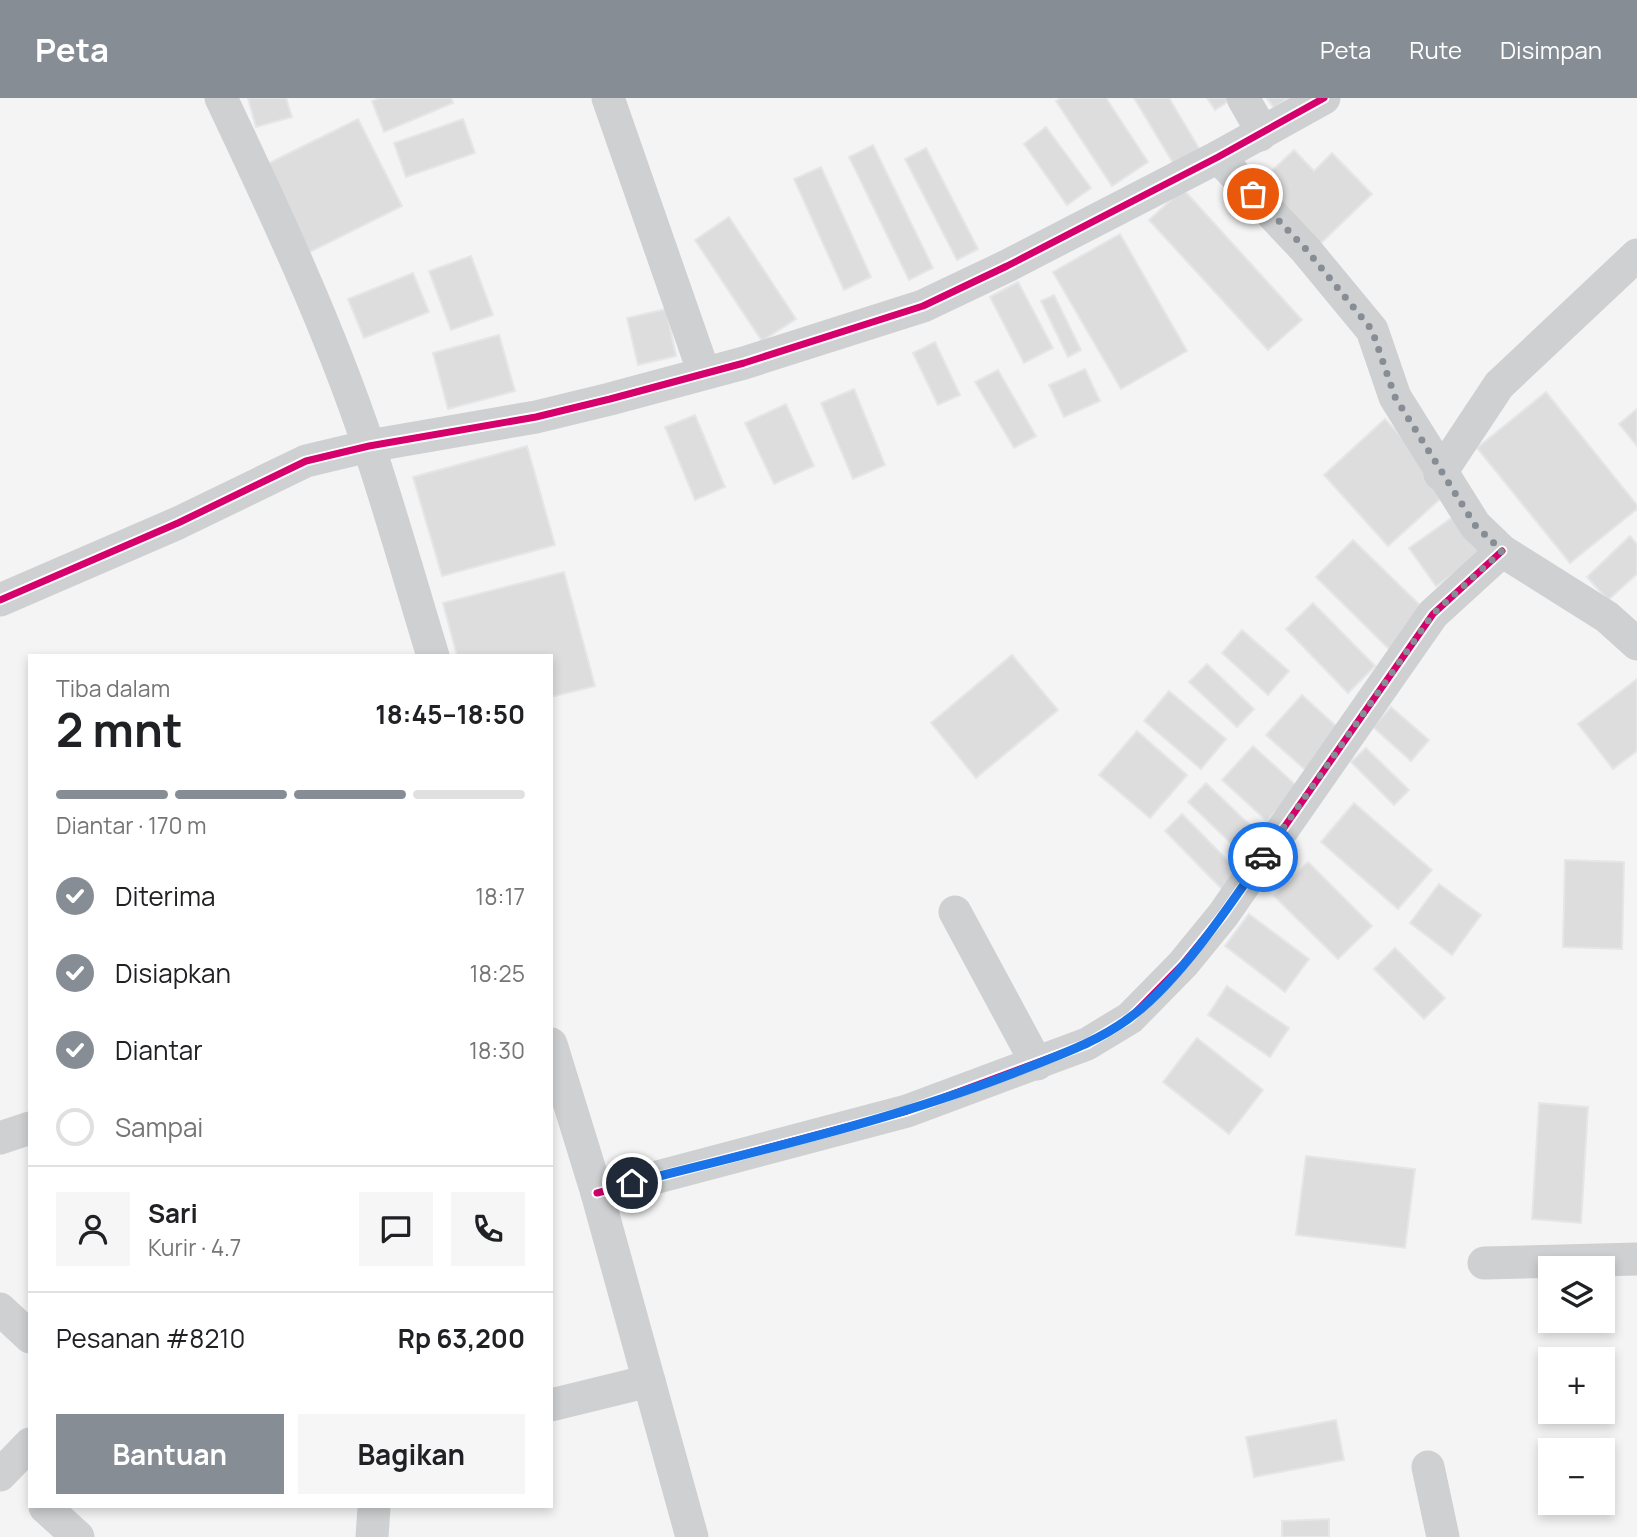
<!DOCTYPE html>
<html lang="id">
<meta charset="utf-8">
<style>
body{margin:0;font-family:Manrope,sans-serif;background:#f6f6f6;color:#202124;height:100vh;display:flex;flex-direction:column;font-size:26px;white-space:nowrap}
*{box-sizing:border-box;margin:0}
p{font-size:23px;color:#757577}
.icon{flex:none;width:38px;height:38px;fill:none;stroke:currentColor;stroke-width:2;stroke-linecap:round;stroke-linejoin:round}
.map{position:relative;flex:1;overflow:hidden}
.side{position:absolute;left:28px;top:556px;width:525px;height:854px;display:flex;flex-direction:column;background:#fff;border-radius:0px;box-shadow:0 4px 10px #0003}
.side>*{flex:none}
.buttons{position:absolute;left:1538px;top:1158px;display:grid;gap:14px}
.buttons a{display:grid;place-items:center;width:77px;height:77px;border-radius:0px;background:#fff;box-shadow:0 4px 10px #0003;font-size:35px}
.pin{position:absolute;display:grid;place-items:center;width:60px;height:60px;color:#fff;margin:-30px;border:4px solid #fff;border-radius:50%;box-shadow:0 2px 7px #0007}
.courier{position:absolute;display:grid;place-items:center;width:70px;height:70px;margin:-35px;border:5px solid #1a73e8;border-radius:50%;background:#fff;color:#222;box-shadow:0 2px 9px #0007}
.summary em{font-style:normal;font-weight:700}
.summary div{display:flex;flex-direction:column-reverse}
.summary{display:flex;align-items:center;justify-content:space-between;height:119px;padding:0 28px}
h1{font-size:46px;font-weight:700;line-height:52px}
.bar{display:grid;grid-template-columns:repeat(4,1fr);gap:10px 7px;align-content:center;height:84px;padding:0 28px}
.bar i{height:9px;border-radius:5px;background:#e0e0e0}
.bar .current{background:#868d94}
.bar p{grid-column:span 4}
.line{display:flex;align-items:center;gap:18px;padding:0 28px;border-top:2px solid #e0e0e0}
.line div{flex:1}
.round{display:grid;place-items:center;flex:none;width:74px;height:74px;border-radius:0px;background:#f6f6f6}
ol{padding:0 28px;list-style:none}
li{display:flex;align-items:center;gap:21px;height:77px}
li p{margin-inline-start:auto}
li .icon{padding:7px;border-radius:50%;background:#868d94;color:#fff;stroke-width:4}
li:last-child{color:#757577}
li i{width:38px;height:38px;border:4px solid #e0e0e0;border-radius:50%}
.cta{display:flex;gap:14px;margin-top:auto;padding:14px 28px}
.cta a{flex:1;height:80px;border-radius:0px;background:#868d94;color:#fff;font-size:28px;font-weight:700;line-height:80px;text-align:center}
.cta a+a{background:#f6f6f6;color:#202124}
header{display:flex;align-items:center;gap:42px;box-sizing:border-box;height:98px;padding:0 35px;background:#868d94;color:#fff}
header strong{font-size:33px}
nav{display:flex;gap:38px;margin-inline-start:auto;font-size:24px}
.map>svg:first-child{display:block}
</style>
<header>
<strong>Peta</strong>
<nav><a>Peta</a><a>Rute</a><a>Disimpan</a></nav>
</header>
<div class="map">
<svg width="1637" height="1439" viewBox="0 0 1637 1439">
<rect width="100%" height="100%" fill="#f4f4f4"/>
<g fill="#ddddde" stroke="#e5e6e7" stroke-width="2">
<path d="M248 0H286L292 19 256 29Z"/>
<path d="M380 0H451L453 5 384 34 372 3Z"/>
<path d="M1061 0H1106L1148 64 1112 88 1056 3Z"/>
<path d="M1134 0H1169L1200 52 1175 68Z"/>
<path d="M1207 0H1233L1215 12Z"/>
<path d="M1267 0H1288L1274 10Z"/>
<path d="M358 21 402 108 306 156 261 69Z"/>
<path d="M463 21 475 55 406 79 394 45Z"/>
<path d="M1046 29 1091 90 1067 107 1024 46Z"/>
<path d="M873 47 933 170 909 182 849 59Z"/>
<path d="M926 50 978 151 957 162 905 61Z"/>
<path d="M1294 52 1314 73 1332 55 1372 96 1319 147 1259 85Z"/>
<path d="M821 69 871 179 844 192 794 81Z"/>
<path d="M1183 91 1302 222 1268 252 1149 122Z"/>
<path d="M729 119 796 221 762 243 695 142Z"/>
<path d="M1120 136 1187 253 1121 291 1053 174Z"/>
<path d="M471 158 493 217 451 232 429 173Z"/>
<path d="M413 175 429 214 364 240 348 201Z"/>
<path d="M1018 184 1053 250 1024 265 990 199Z"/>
<path d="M1054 197 1081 252 1068 259 1041 203Z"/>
<path d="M666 211 676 258 638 267 627 220Z"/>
<path d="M499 237 515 293 448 311 433 255Z"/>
<path d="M935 244 960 297 938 307 913 255Z"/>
<path d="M1085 271 1100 303 1064 319 1049 287Z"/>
<path d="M998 272 1036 338 1014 350 975 284Z"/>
<path d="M854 291 885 367 853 381 821 305Z"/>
<path d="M1546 294 1637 407V411L1570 465 1477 350Z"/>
<path d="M786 306 814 368 774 386 745 325Z"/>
<path d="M1637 311V348L1619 326Z"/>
<path d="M695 317 725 389 695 402 665 329Z"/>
<path d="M1385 321 1450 392 1388 448 1324 377Z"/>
<path d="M527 348 555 447 442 478 413 379Z"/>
<path d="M1456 417 1483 455 1436 488 1409 450Z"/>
<path d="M1630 438 1637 446V476L1608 502 1587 479Z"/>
<path d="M1353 442 1427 514 1390 552 1316 479Z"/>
<path d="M564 474 595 588 551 599V558H457L443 505Z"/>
<path d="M1313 505 1375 568 1348 595 1286 531Z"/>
<path d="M1242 532 1289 573 1268 597 1222 555Z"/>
<path d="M1012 557 1058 612 976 680 931 625Z"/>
<path d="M1207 566 1254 611 1237 629 1189 584Z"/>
<path d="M1637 581V653L1613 671 1578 626Z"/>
<path d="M1169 593 1226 641 1201 671 1144 623Z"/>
<path d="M1302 597 1346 637 1310 676 1266 637Z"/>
<path d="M1391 609 1429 642 1411 663 1373 629Z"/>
<path d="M1137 633 1187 677 1150 720 1099 677Z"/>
<path d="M1253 648 1298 689 1267 723 1222 682Z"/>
<path d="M1366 650 1409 692 1394 707 1351 664Z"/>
<path d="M1206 685 1254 731 1236 750 1188 704Z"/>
<path d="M1354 705 1432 772 1398 811 1321 744Z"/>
<path d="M1182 716 1239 774 1222 791 1165 733Z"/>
<path d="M1565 762 1624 764 1622 851 1563 849Z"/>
<path d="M1308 764 1372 828 1338 861 1274 798Z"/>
<path d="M1439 786 1481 817 1452 857 1410 825Z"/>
<path d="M1249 816 1309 861 1285 894 1225 848Z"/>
<path d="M1395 850 1445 900 1424 921 1374 871Z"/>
<path d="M1227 888 1289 930 1270 959 1208 917Z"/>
<path d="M1197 940 1263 992 1229 1036 1163 984Z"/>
<path d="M1539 1005 1588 1009 1581 1125 1532 1121Z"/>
<path d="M1306 1058 1415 1071 1405 1150 1296 1137Z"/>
<path d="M1336 1322 1344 1362 1254 1379 1246 1339Z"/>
<path d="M1329 1421V1439H1282V1423Z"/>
</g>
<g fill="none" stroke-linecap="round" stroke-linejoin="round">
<g stroke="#ced0d2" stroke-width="33">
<path d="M221 0C275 114 329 229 369 349 392 418 412 489 433 558"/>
<path d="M608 0 704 275"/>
<path d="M1243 0 1259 28 1260 37"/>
<path d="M1218 59 1305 151 1372 232 1395 299 1475 427 1502 453 1607 519 1637 546"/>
<path d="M1440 376 1499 287 1637 157"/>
<path d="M0 502 178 425 306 363 369 348 536 319 610 301 744 265 923 208 1007 168 1218 59 1324 0"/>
<path d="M955 814 1037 966"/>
<path d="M551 946 597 1095 692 1439"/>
<path d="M0 1040 30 1030"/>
<path d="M597 1095 907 1013 1087 946 1130 920 1183 866 1223 817 1433 516 1502 453"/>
<path d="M1484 1165 1637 1161"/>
<path d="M0 1211 30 1239"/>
<path d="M551 1307 649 1283"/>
<path d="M1428 1369 1443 1439"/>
<path d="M0 1377 30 1346"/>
<path d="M45 1409 78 1439"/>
<path d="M372 1439 374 1409"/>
</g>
<g stroke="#fff" stroke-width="11">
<g id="cycleway">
<path d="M0 502 178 425 306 363 369 348 536 319 610 301 744 265 923 208 1007 168 1218 59 1324 0"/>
<path d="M597 1095 907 1013 1087 946 1130 920 1183 866 1223 817 1433 516 1502 453"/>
</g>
</g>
<use href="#cycleway" stroke="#d6006c" stroke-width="7"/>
</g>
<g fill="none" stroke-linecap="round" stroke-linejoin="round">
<path stroke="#868d94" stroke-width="7" stroke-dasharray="0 12.6" d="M1253 96 1305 150 1372 232 1395 299 1475 427 1502 453 1433 516 1263 759"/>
<path stroke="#1a73e8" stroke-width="9" d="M632 1085C761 1052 890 1023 1014 975 1053 959 1094 946 1128 921 1177 886 1229 809 1263 759"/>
</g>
</svg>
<div class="buttons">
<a><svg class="icon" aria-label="layers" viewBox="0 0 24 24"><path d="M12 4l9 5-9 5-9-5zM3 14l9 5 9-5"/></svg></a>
<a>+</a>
<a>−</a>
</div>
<div class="pin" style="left:1253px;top:96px;background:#ea580c"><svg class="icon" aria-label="bag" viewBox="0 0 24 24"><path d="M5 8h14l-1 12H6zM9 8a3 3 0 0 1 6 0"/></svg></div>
<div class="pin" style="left:632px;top:1085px;background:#1f2937"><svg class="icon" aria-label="home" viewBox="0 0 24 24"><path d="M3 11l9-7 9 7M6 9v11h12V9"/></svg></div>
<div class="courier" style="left:1263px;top:759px"><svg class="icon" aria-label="car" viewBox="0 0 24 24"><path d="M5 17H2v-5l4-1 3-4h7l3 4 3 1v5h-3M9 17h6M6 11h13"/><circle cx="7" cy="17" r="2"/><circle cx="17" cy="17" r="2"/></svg></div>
<section class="side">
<div class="summary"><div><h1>2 mnt</h1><p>Tiba dalam</p></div><em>18:45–18:50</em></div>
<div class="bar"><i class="current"></i><i class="current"></i><i class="current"></i><i></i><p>Diantar · 170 m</p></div>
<ol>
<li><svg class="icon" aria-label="check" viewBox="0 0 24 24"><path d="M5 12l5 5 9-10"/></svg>Diterima<p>18:17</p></li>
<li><svg class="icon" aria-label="check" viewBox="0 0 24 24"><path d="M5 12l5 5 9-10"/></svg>Disiapkan<p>18:25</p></li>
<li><svg class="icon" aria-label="check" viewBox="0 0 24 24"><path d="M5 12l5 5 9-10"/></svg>Diantar<p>18:30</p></li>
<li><i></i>Sampai</li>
</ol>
<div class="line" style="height:126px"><a class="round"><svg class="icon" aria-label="person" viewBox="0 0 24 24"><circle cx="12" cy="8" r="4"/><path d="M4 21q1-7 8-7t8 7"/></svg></a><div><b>Sari</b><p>Kurir · 4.7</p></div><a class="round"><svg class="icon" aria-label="chat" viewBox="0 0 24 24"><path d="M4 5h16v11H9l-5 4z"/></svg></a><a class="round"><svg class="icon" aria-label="phone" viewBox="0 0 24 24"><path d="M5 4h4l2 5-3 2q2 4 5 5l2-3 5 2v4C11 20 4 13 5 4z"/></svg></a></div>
<div class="line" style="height:91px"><div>Pesanan #8210</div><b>Rp 63,200</b></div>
<div class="cta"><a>Bantuan</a><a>Bagikan</a></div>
</section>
</div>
